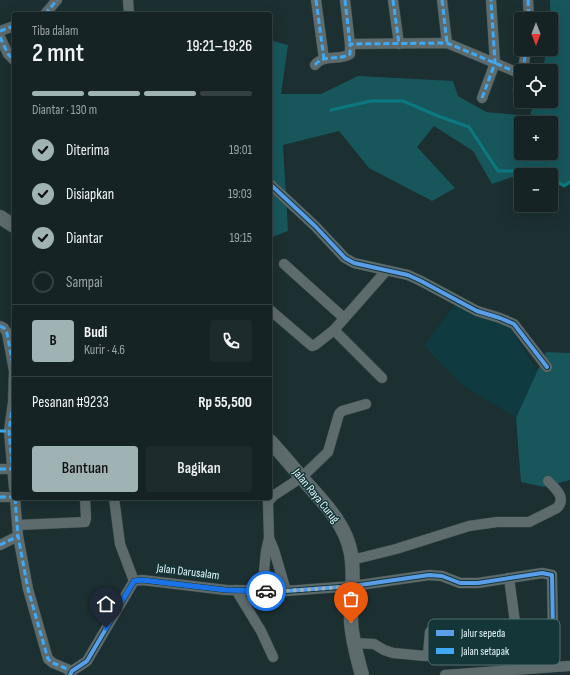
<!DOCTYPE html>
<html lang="id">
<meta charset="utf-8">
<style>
body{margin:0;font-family:"Sofia Sans Condensed",sans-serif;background:#1e2b2d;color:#f1f3f6;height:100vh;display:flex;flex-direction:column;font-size:15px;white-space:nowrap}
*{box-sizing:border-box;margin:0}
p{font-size:13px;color:#9da4a7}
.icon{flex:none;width:22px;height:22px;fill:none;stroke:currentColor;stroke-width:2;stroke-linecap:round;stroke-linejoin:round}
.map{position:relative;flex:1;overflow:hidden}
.side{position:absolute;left:12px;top:12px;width:260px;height:488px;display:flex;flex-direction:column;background:#152325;border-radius:4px;box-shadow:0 4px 16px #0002,0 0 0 1px #344042}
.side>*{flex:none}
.needle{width:26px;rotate:180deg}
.controls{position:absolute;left:514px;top:12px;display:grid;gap:8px}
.controls a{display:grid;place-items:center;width:44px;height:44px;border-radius:4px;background:#152325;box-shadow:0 4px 16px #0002,0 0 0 1px #344042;font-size:20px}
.pin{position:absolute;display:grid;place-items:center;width:34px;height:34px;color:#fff;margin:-41px -17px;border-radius:50% 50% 50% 0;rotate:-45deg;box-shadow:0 0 4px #0007}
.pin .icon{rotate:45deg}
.courier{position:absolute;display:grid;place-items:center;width:40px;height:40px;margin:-20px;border:3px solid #1a73e8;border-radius:50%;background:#fff;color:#222;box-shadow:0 1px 5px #0007}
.head em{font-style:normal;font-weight:600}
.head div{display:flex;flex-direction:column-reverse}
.head{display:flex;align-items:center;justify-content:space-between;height:68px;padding:0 20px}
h1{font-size:26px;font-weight:600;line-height:30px}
.bar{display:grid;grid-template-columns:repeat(4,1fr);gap:6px 4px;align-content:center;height:48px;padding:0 20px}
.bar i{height:5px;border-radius:3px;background:#344042}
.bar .current{background:#9fb2b4}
.bar p{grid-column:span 4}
.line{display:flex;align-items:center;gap:10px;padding:0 20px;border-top:1px solid #344042}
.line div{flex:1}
.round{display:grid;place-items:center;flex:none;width:42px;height:42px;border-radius:4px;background:#1e2b2d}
ol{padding:0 20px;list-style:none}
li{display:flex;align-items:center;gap:12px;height:44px}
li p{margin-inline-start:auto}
li .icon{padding:4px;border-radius:50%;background:#9fb2b4;color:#111;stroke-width:4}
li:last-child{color:#9da4a7}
li i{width:22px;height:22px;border:2px solid #344042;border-radius:50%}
.cta{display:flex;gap:8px;margin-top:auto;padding:8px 20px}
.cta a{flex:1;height:46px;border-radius:4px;background:#9fb2b4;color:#111;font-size:16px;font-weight:600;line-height:46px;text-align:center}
.cta a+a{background:#1e2b2d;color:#f1f3f6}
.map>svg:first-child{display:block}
</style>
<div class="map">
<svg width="570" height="675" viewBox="0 0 570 675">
<rect width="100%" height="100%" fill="#1c2f31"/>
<path fill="#0f3a3f" d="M454 305 508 324 538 372 516 418 462 385 424 346Z"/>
<g fill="#17575c" fill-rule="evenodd">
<path d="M550 0H570V185L561 186 551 183V175H530L524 173 492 184 473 151 434 126 417 147 455 188 432 201 369 168 339 131 283 145 288 231 270 238V40L288 45 281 94H321L358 76 453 81 458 96 486 112 530 116 534 101H551V71H542L547 49H551ZM521 123H551V153H521Z"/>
<path d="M546 352 570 353V480L544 487 521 482 516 418Z"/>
</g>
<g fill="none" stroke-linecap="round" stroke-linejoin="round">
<g stroke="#0c7981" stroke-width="3">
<path d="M331 110 371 101H403L438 116 469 127 498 171H540L547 175"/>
<path d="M551 177 564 186 570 182"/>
</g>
<g stroke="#3c4c4d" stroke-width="11">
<g id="street">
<path d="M128 0 129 14"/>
<path d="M316 0 324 59"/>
<path d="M345 0 350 44"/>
<path d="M393 0 399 44"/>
<path d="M442 0 447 43"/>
<path d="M528 0 529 19"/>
<path d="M45 14 57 0"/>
<path d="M0 31 14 26"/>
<path d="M0 37 8 54 14 60"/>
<path d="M315 65C323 54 339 61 350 54V44L447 43 521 74"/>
<path d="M523 71 526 49"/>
<path d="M518 90 521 80"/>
<path d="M482 98 495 63 491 0"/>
<path d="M270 184 315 226 345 258 354 263 408 275 421 281 477 311 500 318 514 324 547 367"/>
<path d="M284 264 344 318"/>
<path d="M270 310 312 346 315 345 334 330 386 271"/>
<path d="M0 326 4 328 7 333 14 371 13 402 9 431 14 488"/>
<path d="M334 330 382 378"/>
<path d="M0 469H12"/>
<path d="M0 497H14"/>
<path d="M15 498 18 536 28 589 48 659 53 663 72 671"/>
<path d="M114 498 120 544 134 581"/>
<path d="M18 525 85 522 86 518 85 498"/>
<path d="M269 538 274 550 286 591"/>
<path d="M0 545 18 536"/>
<path d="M352 560 396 549 469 526 497 522H529L557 508C567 498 555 488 548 481"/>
<path d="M509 578 517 637"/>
<path d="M236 590 261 631 273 657"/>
<path d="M262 591 266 551 269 538 268 502 273 496 302 477 328 452 339 414 342 411 366 404"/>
<path d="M353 643 374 644 384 650 393 653 425 656 428 655 430 632 432 630C443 631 455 630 464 636L466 647"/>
<path d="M70 675 72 671 87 661 134 581 142 580 226 590 286 591 353 586 429 575 442 576 460 583H478L542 573 552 575 553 634"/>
<path d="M445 675 569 666"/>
</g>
</g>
<g stroke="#3c4c4d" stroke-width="15">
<g id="secondary">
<path d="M0 217 14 226"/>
<path d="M270 441C281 453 291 465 302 478 321 500 346 523 351 554 355 576 351 599 351 621 352 640 357 657 362 675"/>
</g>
</g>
<use href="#street" stroke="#5e6b6d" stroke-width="10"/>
<use href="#secondary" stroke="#5e6b6d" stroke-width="14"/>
<g stroke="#3fa9f5" stroke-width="3" stroke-dasharray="6 3" stroke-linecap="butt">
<path d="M316 0 324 59"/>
<path d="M345 0 350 44"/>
<path d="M393 0 399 44"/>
<path d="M442 0 447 43"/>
<path d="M528 0 529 19"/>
<path d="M45 14 57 0"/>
<path d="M0 31 14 26"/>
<path d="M0 37 8 54 14 60"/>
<path d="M315 65C323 54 339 61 350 54V44L447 43 521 74"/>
<path d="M523 71 526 49"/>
<path d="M518 90 521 80"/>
<path d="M482 98 495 63 491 0"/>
<path d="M0 326 4 328 7 333 14 371 13 402 9 431 14 488"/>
<path d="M0 431H9"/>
<path d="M0 469H12"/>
<path d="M0 497H14"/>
<path d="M15 498 18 536 28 589 48 659 53 663 72 671"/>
<path d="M0 545 18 536"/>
</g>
<g stroke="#143639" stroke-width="6">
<g id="cycleway">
<path d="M270 184 315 226 345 258 354 263 408 275 421 281 477 311 500 318 514 324 547 367"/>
<path d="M70 675 72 671 87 661 134 581 142 580 226 590 286 591 353 586 429 575 442 576 460 583H478L542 573 552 575 553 634"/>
</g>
</g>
<use href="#cycleway" stroke="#5a9eea" stroke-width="4"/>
</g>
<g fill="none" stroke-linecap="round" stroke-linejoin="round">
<path stroke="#9fb2b4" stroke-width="4" stroke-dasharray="0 7.2" d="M266 591 304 590 353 586 351 623"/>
<path stroke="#1a73e8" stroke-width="5" d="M106 628 134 581 142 580 226 590 266 591"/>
</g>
<g text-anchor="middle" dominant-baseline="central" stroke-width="3" stroke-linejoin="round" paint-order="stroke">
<g font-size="12" fill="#e5f8fa" stroke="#143639">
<text transform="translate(316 496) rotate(51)">Jalan Raya Curug</text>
<text transform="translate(188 572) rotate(7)">Jalan Darusalam</text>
</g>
</g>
<rect x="428" y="619" width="132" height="46" rx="6" fill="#143639" stroke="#537073" stroke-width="1"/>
<rect x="436" y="630" width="18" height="6" fill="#5a9eea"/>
<rect x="436" y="648" width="18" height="6" fill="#3fa9f5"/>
<g font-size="11" fill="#e5f8fa">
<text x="461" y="637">Jalur sepeda</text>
<text x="461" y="655">Jalan setapak</text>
</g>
</svg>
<div class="controls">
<a><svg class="needle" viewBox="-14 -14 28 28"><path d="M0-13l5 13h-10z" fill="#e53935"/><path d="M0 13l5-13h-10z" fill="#9da4a7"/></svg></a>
<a><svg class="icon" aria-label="locate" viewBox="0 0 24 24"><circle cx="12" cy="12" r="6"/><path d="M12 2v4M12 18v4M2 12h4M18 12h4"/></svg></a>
<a>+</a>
<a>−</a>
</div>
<div class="pin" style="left:351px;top:623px;background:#ea580c"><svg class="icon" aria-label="bag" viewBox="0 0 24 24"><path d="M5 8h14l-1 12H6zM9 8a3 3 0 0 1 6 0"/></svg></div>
<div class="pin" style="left:106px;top:628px;background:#1f2937"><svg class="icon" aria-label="home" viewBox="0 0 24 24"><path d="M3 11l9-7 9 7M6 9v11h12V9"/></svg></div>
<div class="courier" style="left:266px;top:591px"><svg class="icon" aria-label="car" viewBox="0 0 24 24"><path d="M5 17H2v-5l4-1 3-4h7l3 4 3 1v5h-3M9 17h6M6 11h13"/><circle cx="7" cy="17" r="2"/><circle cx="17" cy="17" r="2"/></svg></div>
<section class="side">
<div class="head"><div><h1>2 mnt</h1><p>Tiba dalam</p></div><em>19:21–19:26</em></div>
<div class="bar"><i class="current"></i><i class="current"></i><i class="current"></i><i></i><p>Diantar · 130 m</p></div>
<ol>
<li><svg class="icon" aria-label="check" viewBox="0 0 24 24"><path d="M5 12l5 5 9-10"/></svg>Diterima<p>19:01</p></li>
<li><svg class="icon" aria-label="check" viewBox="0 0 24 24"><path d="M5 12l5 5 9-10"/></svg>Disiapkan<p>19:03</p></li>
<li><svg class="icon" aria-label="check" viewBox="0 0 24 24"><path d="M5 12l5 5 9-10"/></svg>Diantar<p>19:15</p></li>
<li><i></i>Sampai</li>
</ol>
<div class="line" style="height:72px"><b class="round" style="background:#9fb2b4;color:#111">B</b><div><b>Budi</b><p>Kurir · 4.6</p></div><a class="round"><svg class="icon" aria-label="phone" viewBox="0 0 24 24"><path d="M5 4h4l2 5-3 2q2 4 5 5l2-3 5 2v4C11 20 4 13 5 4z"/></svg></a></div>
<div class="line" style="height:52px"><div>Pesanan #9233</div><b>Rp 55,500</b></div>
<div class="cta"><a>Bantuan</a><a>Bagikan</a></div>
</section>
</div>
